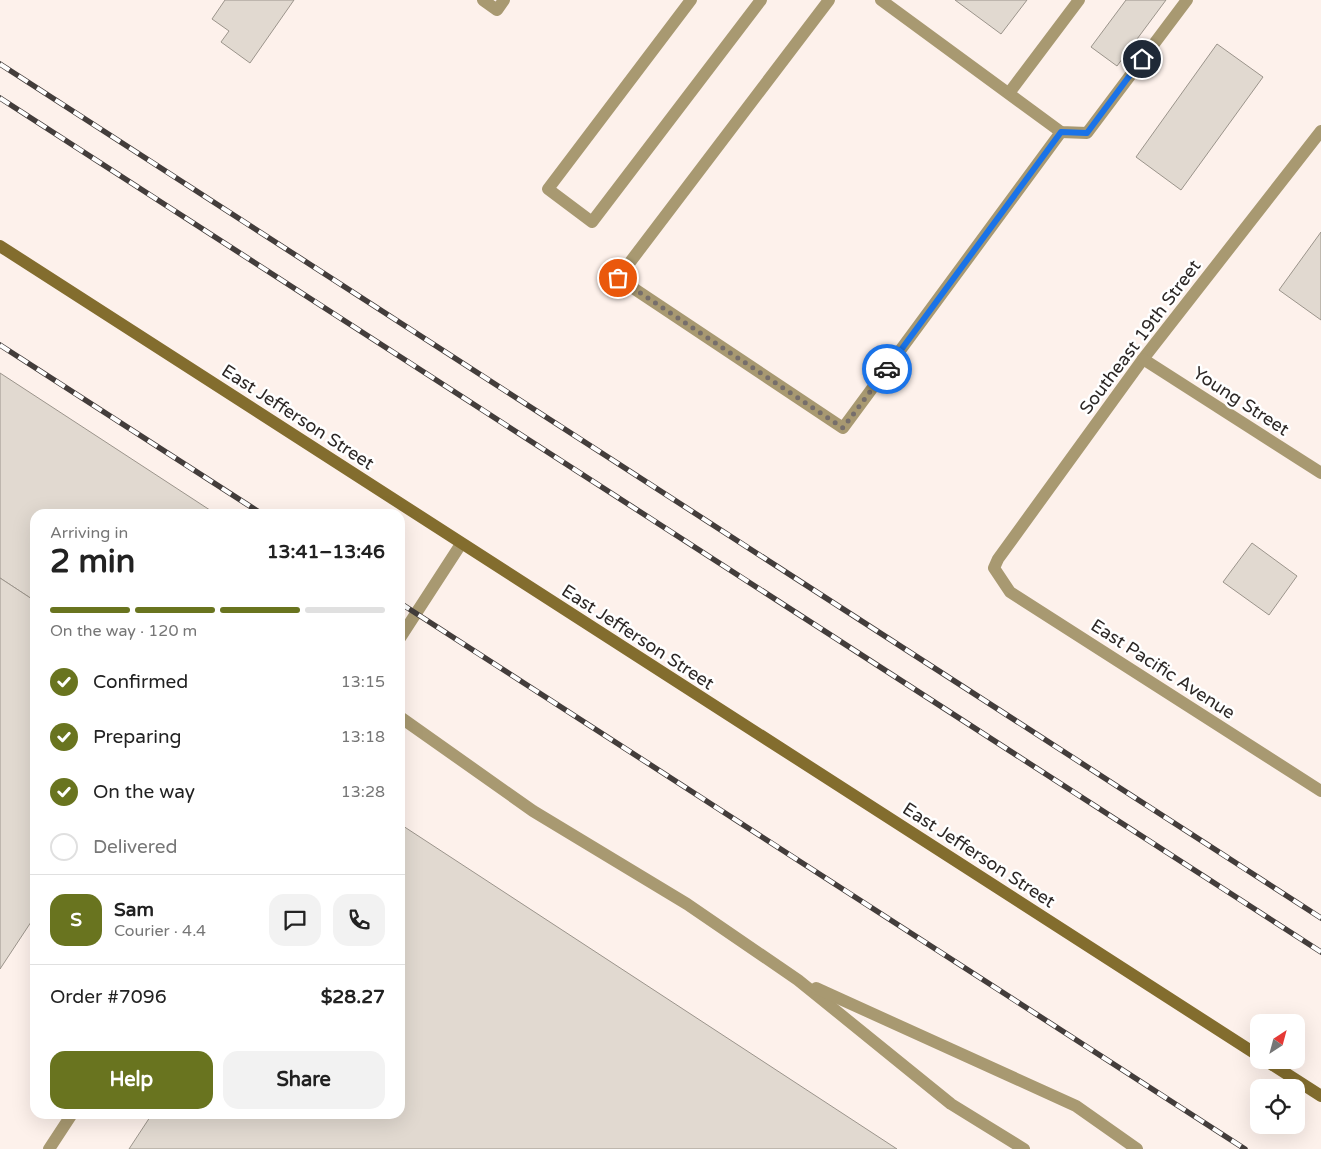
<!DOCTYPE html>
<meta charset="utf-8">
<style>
body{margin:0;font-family:"Varela Round",sans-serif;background:#f2f2f2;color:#222;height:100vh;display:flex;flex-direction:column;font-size:19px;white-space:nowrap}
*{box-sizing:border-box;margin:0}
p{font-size:16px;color:#767676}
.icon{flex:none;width:28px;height:28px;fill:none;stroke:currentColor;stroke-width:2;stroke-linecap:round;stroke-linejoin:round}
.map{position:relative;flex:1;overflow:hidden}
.side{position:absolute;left:30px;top:509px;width:375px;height:610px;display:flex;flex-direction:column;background:#fff;border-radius:15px;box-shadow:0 5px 20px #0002}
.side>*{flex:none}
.needle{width:32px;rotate:36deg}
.tools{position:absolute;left:1250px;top:1014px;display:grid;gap:10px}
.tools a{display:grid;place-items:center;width:55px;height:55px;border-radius:10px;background:#fff;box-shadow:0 5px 20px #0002;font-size:25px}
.pin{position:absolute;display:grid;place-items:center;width:42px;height:42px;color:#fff;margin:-21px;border:2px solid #fff;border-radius:50%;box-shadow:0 1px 5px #0007}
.courier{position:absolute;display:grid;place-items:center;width:50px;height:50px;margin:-25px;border:4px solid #1a73e8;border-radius:50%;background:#fff;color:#222;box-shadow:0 1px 6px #0007}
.head em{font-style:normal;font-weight:700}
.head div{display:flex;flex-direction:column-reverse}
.head{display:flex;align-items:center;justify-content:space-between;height:85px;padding:0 20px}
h1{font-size:32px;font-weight:700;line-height:38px}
.bar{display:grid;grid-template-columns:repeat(4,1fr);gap:8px 5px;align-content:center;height:60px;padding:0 20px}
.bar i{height:6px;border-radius:4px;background:#e0e0e0}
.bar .on{background:#69741f}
.bar p{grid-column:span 4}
.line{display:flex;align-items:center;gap:12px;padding:0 20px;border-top:1px solid #e0e0e0}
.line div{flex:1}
.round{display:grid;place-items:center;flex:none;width:52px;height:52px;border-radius:15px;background:#f2f2f2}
ol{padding:0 20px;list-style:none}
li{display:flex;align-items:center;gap:15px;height:55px}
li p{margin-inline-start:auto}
li .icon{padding:5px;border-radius:50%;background:#69741f;color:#fff;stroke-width:4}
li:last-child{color:#767676}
li i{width:28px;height:28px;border:2px solid #e0e0e0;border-radius:50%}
.cta{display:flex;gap:10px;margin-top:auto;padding:10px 20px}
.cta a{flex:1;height:58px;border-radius:15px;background:#69741f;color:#fff;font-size:20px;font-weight:700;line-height:58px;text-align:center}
.cta a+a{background:#f2f2f2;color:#222}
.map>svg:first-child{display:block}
</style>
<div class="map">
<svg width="1321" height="1149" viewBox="0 0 1321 1149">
<rect width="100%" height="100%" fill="#fdf1eb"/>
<g fill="#e1d9d0" stroke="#9b948b">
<path d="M225 0H294L250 63 221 42 229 31 212 19Z"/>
<path d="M955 0H1027L1001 34Z"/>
<path d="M1126 0H1166L1117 66 1091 47Z"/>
<path d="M1217 44 1263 77 1181 190 1136 157Z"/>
<path d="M1321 232V320L1279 290Z"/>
<path d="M0 373 216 514H35V601L0 578Z"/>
<path d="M1252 543 1297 576 1269 615 1223 582Z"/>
<path d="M0 578 35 601V916L0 969Z"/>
<path d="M400 824 897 1149H129L152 1114H400Z"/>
</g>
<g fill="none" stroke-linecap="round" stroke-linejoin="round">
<g stroke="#a89971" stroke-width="12">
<path d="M483 0 497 10 504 0"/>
<path d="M691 0 548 189 592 222 761 0"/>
<path d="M829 0 618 278 843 428 1061 132"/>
<path d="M881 0 1061 132 1087 133 1187 0"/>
<path d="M1009 93 1079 0"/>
<path d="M400 638 461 544"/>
<path d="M400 717 533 811 687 904 798 980 951 1104 1024 1149"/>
<path d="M816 988 1076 1106 1137 1149"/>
<path d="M49 1149 72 1114"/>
</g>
<g stroke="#a89971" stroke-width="12">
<path d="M1321 131 1143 359 998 559 994 568 1010 592 1321 791"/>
<path d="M1143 359 1321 473"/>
</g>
<g stroke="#836d2e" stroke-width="12">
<path d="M0 246 1259 1056"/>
<path d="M1265 1060 1321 1096"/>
</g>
<g stroke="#433d3b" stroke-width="5.5">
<g id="rail">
<path d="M0 64 1321 918"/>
<path d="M0 98 1321 952"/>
<path d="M0 345 262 514"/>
<path d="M400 603 1245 1149"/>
</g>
</g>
<use href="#rail" stroke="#fff" stroke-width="4" stroke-dasharray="11" stroke-linecap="butt"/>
</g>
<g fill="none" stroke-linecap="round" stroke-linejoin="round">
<path stroke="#766e6b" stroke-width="5" stroke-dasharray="0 9" d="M618 278 843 428 887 369"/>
<path stroke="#1a73e8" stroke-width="6" d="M887 369 1061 132 1087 133 1142 59"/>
</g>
<g text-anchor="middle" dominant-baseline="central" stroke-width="5" stroke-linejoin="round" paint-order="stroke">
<g font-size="18" fill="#2d2826" stroke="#fff">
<text transform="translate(1140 337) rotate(-53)">Southeast 19th Street</text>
<text transform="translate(1241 401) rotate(33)">Young Street</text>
<text transform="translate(298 417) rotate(33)">East Jefferson Street</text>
<text transform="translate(638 637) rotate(33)">East Jefferson Street</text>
<text transform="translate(1163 669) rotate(33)">East Pacific Avenue</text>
<text transform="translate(979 855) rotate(33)">East Jefferson Street</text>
</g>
</g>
</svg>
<div class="tools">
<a><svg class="needle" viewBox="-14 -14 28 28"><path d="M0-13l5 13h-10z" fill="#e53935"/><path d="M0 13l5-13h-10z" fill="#767676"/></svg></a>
<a><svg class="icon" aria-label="locate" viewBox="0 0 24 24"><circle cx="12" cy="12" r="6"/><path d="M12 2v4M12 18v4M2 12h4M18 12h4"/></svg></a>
</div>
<div class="pin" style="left:618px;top:278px;background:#ea580c"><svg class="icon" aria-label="bag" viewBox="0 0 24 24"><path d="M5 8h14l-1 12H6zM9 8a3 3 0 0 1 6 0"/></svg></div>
<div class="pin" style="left:1142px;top:59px;background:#1f2937"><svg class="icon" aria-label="home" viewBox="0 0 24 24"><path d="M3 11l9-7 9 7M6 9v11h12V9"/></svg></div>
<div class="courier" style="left:887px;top:369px"><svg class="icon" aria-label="car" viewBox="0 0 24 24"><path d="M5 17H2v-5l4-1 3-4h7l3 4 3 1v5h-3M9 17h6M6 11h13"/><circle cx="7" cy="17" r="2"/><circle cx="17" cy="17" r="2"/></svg></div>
<section class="side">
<div class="head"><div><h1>2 min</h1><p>Arriving in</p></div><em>13:41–13:46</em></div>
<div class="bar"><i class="on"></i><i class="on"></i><i class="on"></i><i></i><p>On the way · 120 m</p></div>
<ol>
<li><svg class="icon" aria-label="check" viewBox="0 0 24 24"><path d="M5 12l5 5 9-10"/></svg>Confirmed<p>13:15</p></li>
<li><svg class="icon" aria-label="check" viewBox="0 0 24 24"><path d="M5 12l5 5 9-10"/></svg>Preparing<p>13:18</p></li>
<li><svg class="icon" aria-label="check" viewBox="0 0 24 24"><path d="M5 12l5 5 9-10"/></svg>On the way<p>13:28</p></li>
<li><i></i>Delivered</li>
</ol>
<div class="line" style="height:90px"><b class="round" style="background:#69741f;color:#fff">S</b><div><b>Sam</b><p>Courier · 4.4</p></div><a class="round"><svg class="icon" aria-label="chat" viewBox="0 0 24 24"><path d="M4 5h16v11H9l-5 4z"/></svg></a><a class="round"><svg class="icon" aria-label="phone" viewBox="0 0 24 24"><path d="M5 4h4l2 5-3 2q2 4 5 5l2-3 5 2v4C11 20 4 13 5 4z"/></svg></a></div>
<div class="line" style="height:65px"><div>Order #7096</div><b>$28.27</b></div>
<div class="cta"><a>Help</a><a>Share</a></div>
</section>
</div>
